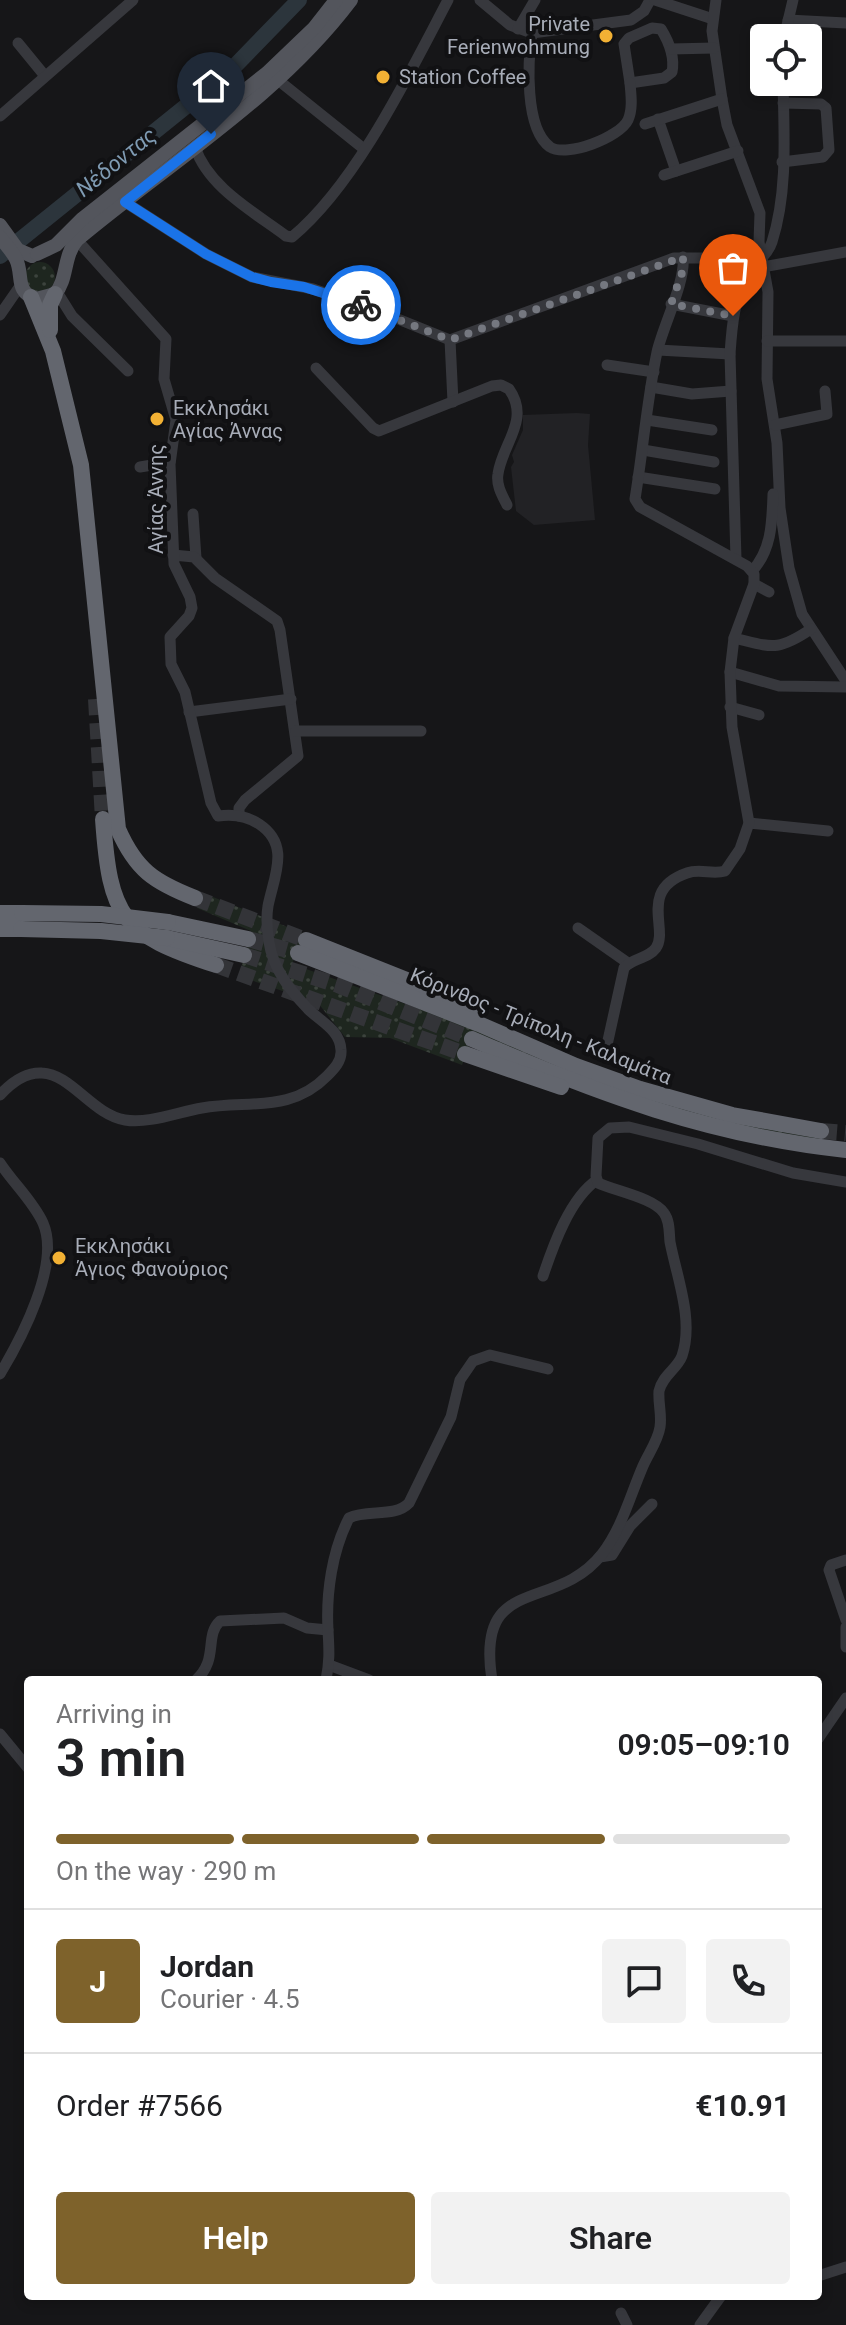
<!DOCTYPE html>
<meta charset="utf-8">
<style>
body{margin:0;font-family:Roboto,sans-serif;background:#f2f2f2;color:#202124;height:100vh;display:flex;flex-direction:column;font-size:30px;white-space:nowrap}
*{box-sizing:border-box;margin:0}
p{font-size:26px;color:#757577}
.icon{flex:none;width:44px;height:44px;fill:none;stroke:currentColor;stroke-width:2;stroke-linecap:round;stroke-linejoin:round}
.map{position:relative;flex:1;overflow:hidden}
.drawer{position:absolute;left:24px;top:1676px;width:798px;height:624px;display:flex;flex-direction:column;background:#fff;border-radius:8px;box-shadow:0 4px 12px #0003}
.drawer>*{flex:none}
.controls{position:absolute;left:750px;top:24px;display:grid;gap:16px}
.controls a{display:grid;place-items:center;width:72px;height:72px;border-radius:8px;background:#fff;box-shadow:0 4px 12px #0003;font-size:40px}
.pin{position:absolute;display:grid;place-items:center;width:68px;height:68px;color:#fff;margin:-82px -34px;border-radius:50% 50% 50% 0;rotate:-45deg;box-shadow:0 0 8px #0007}
.pin .icon{rotate:45deg}
.courier{position:absolute;display:grid;place-items:center;width:80px;height:80px;margin:-40px;border:6px solid #1a73e8;border-radius:50%;background:#fff;color:#222;box-shadow:0 2px 10px #0007}
.summary em{font-style:normal;font-weight:600}
.summary div{display:flex;flex-direction:column-reverse}
.summary{display:flex;align-items:center;justify-content:space-between;height:136px;padding:0 32px}
h1{font-size:52px;font-weight:600;line-height:60px}
.bar{display:grid;grid-template-columns:repeat(4,1fr);gap:12px 8px;align-content:center;height:96px;padding:0 32px}
.bar i{height:10px;border-radius:6px;background:#e0e0e0}
.bar .active{background:#7e622b}
.bar p{grid-column:span 4}
.line{display:flex;align-items:center;gap:20px;padding:0 32px;border-top:2px solid #e0e0e0}
.line div{flex:1}
.round{display:grid;place-items:center;flex:none;width:84px;height:84px;border-radius:8px;background:#f2f2f2}
.primary-button{display:flex;gap:16px;margin-top:auto;padding:16px 32px}
.primary-button a{flex:1;height:92px;border-radius:8px;background:#7e622b;color:#fff;font-size:32px;font-weight:600;line-height:92px;text-align:center}
.primary-button a+a{background:#f2f2f2;color:#202124}
.map>svg:first-child{display:block}
</style>
<div class="map">
<svg width="846" height="2325" viewBox="0 0 846 2325">
<defs>
<pattern id="grass-dots" width="8" height="8" patternUnits="userSpaceOnUse" patternTransform="scale(2)"><rect width="8" height="8" fill="#1e261f"/><path d="M2 2h.1M6 6h.1" fill="none" stroke="#3c433d" stroke-width="1.8" stroke-linecap="round"/></pattern>
</defs>
<rect width="100%" height="100%" fill="#161618"/>
<path fill="#222225" d="M577 413 590 414 588 445 595 520 534 525 516 511 511 467 514 462 512 455 523 430V415Z"/>
<g fill="url(#grass-dots)">
<circle cx="40" cy="277" r="15"/>
<path d="M203 893 305 934 292 964 476 1029 573 1071 822 1136V1141L759 1131 669 1109 474 1034 462 1065 390 1038 345 1037 318 1003 239 976 251 931 197 908Z"/>
</g>
<g fill="none" stroke-linecap="round" stroke-linejoin="round">
<path stroke="#2c353c" stroke-width="16" d="M0 256 231 70 299 0"/>
<g stroke="#333438" stroke-width="16" stroke-dasharray="16 8" stroke-linecap="butt">
<path d="M96 699 103 819"/>
<path d="M195 898 306 940"/>
<path d="M248 939 298 953"/>
<path d="M244 955 338 985 472 1039"/>
<path d="M216 965 465 1054"/>
<path d="M821 1131 846 1133"/>
</g>
<g stroke="#37383d" stroke-width="11">
<path d="M480 0 510 25 532 33 631 20 644 11 650 0"/>
<path d="M655 0 713 19"/>
<path d="M716 0 712 31 722 99 727 125 760 213 759 242 768 292 767 379 777 443 780 508 789 568 802 614 846 681"/>
<path d="M788 20 846 23"/>
<path d="M652 28 661 29C669 42 675 57 672 72L664 78 630 83 624 44 629 38Z"/>
<path d="M518 29 535 0"/>
<path d="M532 33C528 60 524 128 550 147 567 158 620 137 628 120 633 109 631 95 630 83"/>
<path d="M784 38 793 0"/>
<path d="M18 43 45 76"/>
<path d="M671 49 714 48"/>
<path d="M278 80 364 149"/>
<path d="M0 116 133 0"/>
<path d="M658 119 676 171"/>
<path d="M645 124 722 99"/>
<path d="M195 147C208 187 254 212 286 236L292 237C356 184 409 74 448 0"/>
<path d="M782 162 823 157 829 150 826 108 821 104 783 103"/>
<path d="M664 175 738 151"/>
<path d="M125 202 206 254 252 277 313 289 378 311 450 340 674 258H706L752 269 846 252"/>
<path d="M57 292 72 316 128 371"/>
<path d="M671 304 733 316"/>
<path d="M0 315 20 286"/>
<path d="M450 340 453 402"/>
<path d="M767 341H846"/>
<path d="M658 350 730 354"/>
<path d="M607 365 654 372"/>
<path d="M316 368 373 428 379 431 492 386 501 385 509 389C531 420 502 444 498 474 496 485 502 495 507 505"/>
<path d="M651 387 692 394 731 391"/>
<path d="M647 420 712 430"/>
<path d="M775 425 827 414 825 391"/>
<path d="M643 450 714 462"/>
<path d="M140 467 170 462"/>
<path d="M638 477 715 489"/>
<path d="M193 514 196 558"/>
<path d="M173 555 194 557 215 578 277 621 280 630 298 756 245 800 239 808V816"/>
<path d="M736 559 730 354C732 324 734 298 750 271 757 260 768 255 772 242 788 192 784 134 783 82"/>
<path d="M752 571C772 550 772 521 773 494"/>
<path d="M754 584 769 592"/>
<path d="M734 638C772 647 777 652 811 629"/>
<path d="M730 672 779 686 846 687"/>
<path d="M730 707 759 715"/>
<path d="M189 712 291 699"/>
<path d="M296 731H421"/>
<path d="M749 823 828 831"/>
<path d="M578 928 628 963"/>
<path d="M605 1054 624 968C632 958 648 959 656 948 669 929 638 890 687 873 700 868 712 875 725 871L740 849 749 823 732 727 730 672 734 638 754 584V574L747 566 640 507 635 499C643 450 647 400 657 352 663 326 686 281 683 257"/>
<path d="M0 1095C10 1084 25 1072 42 1073 71 1074 93 1115 125 1120 149 1124 178 1112 202 1108 249 1100 291 1113 327 1076 334 1069 342 1061 341 1050 340 1030 321 1022 308 1009 290 990 273 969 269 942 267 930 266 918 268 906 274 876 291 845 259 824 247 816 232 814 218 816L211 803 185 692 171 664 170 637 189 616 192 608 190 597 174 564 170 464 176 420 164 379 166 339 77 240"/>
<path d="M0 1163C13 1183 33 1201 43 1223 61 1264 21 1339 0 1374"/>
<path d="M543 1276C553 1246 570 1198 597 1180"/>
<path d="M600 1557 612 1555 630 1526 652 1504"/>
<path d="M846 1560 831 1565 829 1570 846 1620"/>
<path d="M846 1627V1647"/>
<path d="M329 1665 369 1680"/>
<path d="M196 1680C219 1659 204 1636 220 1621L284 1618 307 1628 328 1630"/>
<path d="M326 1680C330 1660 329 1649 328 1630 326 1593 332 1551 349 1518 367 1509 395 1518 409 1503L451 1417 460 1380 473 1361 490 1355 548 1369"/>
<path d="M492 1680C475 1572 555 1614 602 1554 622 1528 630 1496 643 1466 648 1454 658 1441 660 1427 662 1415 658 1403 659 1391 662 1376 677 1369 682 1356 694 1320 677 1278 670 1242 669 1233 670 1221 664 1213 654 1198 615 1191 598 1183L596 1176 598 1138 610 1128 629 1127 698 1144 793 1173 846 1182"/>
<path d="M0 1734 28 1768"/>
<path d="M818 1739 846 1698"/>
<path d="M818 2276 846 2267"/>
<path d="M621 2313 627 2325"/>
<path d="M700 2325 721 2296"/>
</g>
<g stroke="#53555c" stroke-width="14">
<path d="M0 225 18 250 32 256"/>
<path d="M0 237C5 244 12 251 16 259 24 276 14 291 36 299L55 294C68 279 63 256 77 240 170 162 277 98 351 0"/>
<path d="M37 254 56 245 82 219 267 73 314 28 336 0"/>
</g>
<g stroke="#63666e" stroke-width="16">
<path d="M31 297 53 351 81 465 118 829C136 870 154 882 195 898"/>
<path d="M50 330V305L55 294"/>
<path d="M103 819C110 918 121 934 216 965"/>
<path d="M0 913H22"/>
<path d="M168 922 248 939"/>
<path d="M0 929H21"/>
<path d="M167 938 244 955"/>
<path d="M306 940 414 983 472 1011"/>
<path d="M298 953 479 1024 576 1066 640 1089 732 1115 821 1131"/>
<path d="M472 1039C596 1093 711 1136 846 1150"/>
<path d="M465 1054 561 1087"/>
</g>
<g stroke="#63666e" stroke-width="16">
<path d="M22 913 101 914 168 922"/>
<path d="M21 929 101 931 167 938"/>
</g>
</g>
<g fill="none" stroke-linecap="round" stroke-linejoin="round">
<path stroke="#757880" stroke-width="8" stroke-dasharray="0 14.4" d="M361 305 450 340 683 257V270L671 304 733 316"/>
<path stroke="#1a73e8" stroke-width="10" d="M211 134 125 202 206 254 252 277 271 282 304 287 361 305"/>
</g>
<g fill="#f2b134" stroke="#111113" stroke-width="3">
<circle cx="606" cy="36" r="8"/>
<circle cx="383" cy="77" r="8"/>
<circle cx="157" cy="419" r="8"/>
<circle cx="59" cy="1258" r="8"/>
</g>
<g text-anchor="middle" dominant-baseline="central" stroke-width="8" stroke-linejoin="round" paint-order="stroke">
<g font-size="20" fill="#a8adb8" stroke="#111113" text-anchor="start">
<text x="590" y="24" text-anchor="end">Private<tspan x="590" dy="23">Ferienwohmung</tspan></text>
<text x="399" y="77">Station Coffee</text>
<text x="173" y="408">Εκκλησάκι<tspan x="173" dy="23">Αγίας Άννας</tspan></text>
<text x="75" y="1246">Εκκλησάκι<tspan x="75" dy="23">Άγιος Φανούριος</tspan></text>
</g>
<g font-size="20" fill="#a8adb8" stroke="#111113">
<text transform="translate(156 499) rotate(-90)">Αγίας Άννης</text>
<text transform="translate(541 1026) rotate(22)">Κόρινθος - Τρίπολη - Καλαμάτα</text>
</g>
<g font-size="22" font-style="italic" fill="#7f9bb3" stroke="#111113">
<text transform="translate(116 162) rotate(-39)">Νέδoντας</text>
</g>
</g>
</svg>
<div class="controls">
<a><svg class="icon" aria-label="locate" viewBox="0 0 24 24"><circle cx="12" cy="12" r="6"/><path d="M12 2v4M12 18v4M2 12h4M18 12h4"/></svg></a>
</div>
<div class="pin" style="left:733px;top:316px;background:#ea580c"><svg class="icon" aria-label="bag" viewBox="0 0 24 24"><path d="M5 8h14l-1 12H6zM9 8a3 3 0 0 1 6 0"/></svg></div>
<div class="pin" style="left:211px;top:134px;background:#1f2937"><svg class="icon" aria-label="home" viewBox="0 0 24 24"><path d="M3 11l9-7 9 7M6 9v11h12V9"/></svg></div>
<div class="courier" style="left:361px;top:305px"><svg class="icon" aria-label="bike" viewBox="0 0 24 24"><circle cx="6" cy="16" r="4"/><circle cx="18" cy="16" r="4"/><path d="M6 16l4-8h5l3 8M10 8l3 8H6M13 5h3"/></svg></div>
<section class="drawer">
<div class="summary"><div><h1>3 min</h1><p>Arriving in</p></div><em>09:05–09:10</em></div>
<div class="bar"><i class="active"></i><i class="active"></i><i class="active"></i><i></i><p>On the way · 290 m</p></div>
<div class="line" style="height:144px"><b class="round" style="background:#7e622b;color:#fff">J</b><div><b>Jordan</b><p>Courier · 4.5</p></div><a class="round"><svg class="icon" aria-label="chat" viewBox="0 0 24 24"><path d="M4 5h16v11H9l-5 4z"/></svg></a><a class="round"><svg class="icon" aria-label="phone" viewBox="0 0 24 24"><path d="M5 4h4l2 5-3 2q2 4 5 5l2-3 5 2v4C11 20 4 13 5 4z"/></svg></a></div>
<div class="line" style="height:104px"><div>Order #7566</div><b>€10.91</b></div>
<div class="primary-button"><a>Help</a><a>Share</a></div>
</section>
</div>
